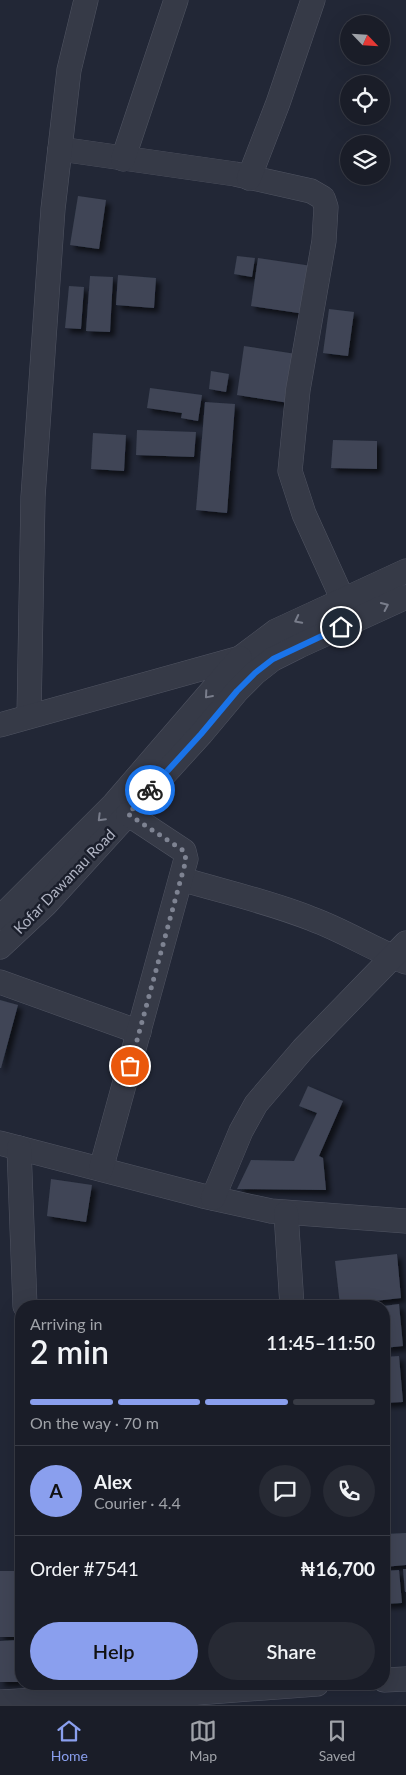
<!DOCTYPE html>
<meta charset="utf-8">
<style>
body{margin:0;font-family:Lato,sans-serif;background:#272a34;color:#f1f3f6;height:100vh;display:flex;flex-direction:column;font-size:19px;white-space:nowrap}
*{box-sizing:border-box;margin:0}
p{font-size:16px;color:#9fa2a8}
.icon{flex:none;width:28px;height:28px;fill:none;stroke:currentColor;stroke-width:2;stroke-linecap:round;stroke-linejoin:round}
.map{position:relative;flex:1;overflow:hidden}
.panel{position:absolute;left:15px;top:1300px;width:375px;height:390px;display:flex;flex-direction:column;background:#1a1d28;border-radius:20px;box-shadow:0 5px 20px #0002,0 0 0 1px #383b45}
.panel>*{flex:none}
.needle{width:32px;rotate:115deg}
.fabs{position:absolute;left:340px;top:15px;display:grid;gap:10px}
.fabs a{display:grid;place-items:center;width:50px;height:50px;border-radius:50%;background:#1a1d28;box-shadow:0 5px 20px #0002,0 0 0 1px #383b45;font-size:25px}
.pin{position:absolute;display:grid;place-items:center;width:42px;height:42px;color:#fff;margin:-21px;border:2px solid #fff;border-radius:50%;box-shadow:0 1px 5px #0007}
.courier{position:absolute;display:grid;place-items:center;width:50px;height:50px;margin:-25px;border:4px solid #1a73e8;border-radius:50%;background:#fff;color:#222;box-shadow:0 1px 6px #0007}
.headline em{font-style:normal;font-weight:600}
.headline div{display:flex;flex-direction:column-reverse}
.headline{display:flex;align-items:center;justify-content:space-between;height:85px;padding:0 15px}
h1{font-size:32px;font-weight:600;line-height:38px}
.bar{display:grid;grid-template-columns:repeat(4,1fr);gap:8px 5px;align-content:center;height:60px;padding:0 15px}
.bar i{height:6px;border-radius:4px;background:#383b45}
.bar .selected{background:#8a9fee}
.bar p{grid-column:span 4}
.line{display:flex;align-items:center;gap:12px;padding:0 15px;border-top:1px solid #383b45}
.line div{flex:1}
.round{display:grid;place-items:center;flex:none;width:52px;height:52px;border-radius:26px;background:#272a34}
.cta{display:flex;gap:10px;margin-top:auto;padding:10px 15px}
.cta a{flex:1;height:58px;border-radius:30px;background:#8a9fee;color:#111;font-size:20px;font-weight:600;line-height:58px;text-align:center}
.cta a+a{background:#272a34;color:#f1f3f6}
.tabs{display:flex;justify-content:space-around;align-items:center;height:70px;border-top:1px solid #383b45;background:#1a1d28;font-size:14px;color:#9fa2a8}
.tabs a{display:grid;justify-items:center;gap:2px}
.tabs .selected{color:#8a9fee}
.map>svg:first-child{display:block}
</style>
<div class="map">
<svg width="406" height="1705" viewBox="0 0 406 1705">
<defs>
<filter id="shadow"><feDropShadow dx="4.5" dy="4.5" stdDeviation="2.5" flood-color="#0009"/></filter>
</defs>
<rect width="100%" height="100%" fill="#222736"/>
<g fill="#3f4556" filter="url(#shadow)">
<path d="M78 196 106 200 99 249 70 245Z"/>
<path d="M237 256 255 258 252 277 234 274Z"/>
<path d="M258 258 312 266 305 314 251 306Z"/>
<path d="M118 275 156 278 154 308 116 305Z"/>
<path d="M90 276 113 277 110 332 86 331Z"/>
<path d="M69 286 84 287 81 329 65 328Z"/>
<path d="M329 309 354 312 348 356 323 353Z"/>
<path d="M244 346 296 354 289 403 237 395Z"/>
<path d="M211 371 229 374 226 392 209 389Z"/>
<path d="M150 388 202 395 198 421 181 418 182 413 147 408Z"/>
<path d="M205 402 235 404 227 513 196 510Z"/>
<path d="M137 430 196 432 194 457 136 455Z"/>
<path d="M93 433 126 435 124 471 91 469Z"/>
<path d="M333 440 377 441V469L331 468Z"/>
<path d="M0 1000 18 1005 1 1068H0Z"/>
<path d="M308 1086 343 1101 319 1156 323 1158 326 1190 237 1189 251 1160 294 1161 317 1113 299 1106Z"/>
<path d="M51 1179 92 1185 86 1222 47 1216Z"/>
<path d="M397 1254 401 1298 340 1305 335 1261Z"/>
<path d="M399 1304 403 1346 384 1348V1306Z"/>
<path d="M399 1356 403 1402 384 1403V1357Z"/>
<path d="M406 1533V1565L384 1567V1534Z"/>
<path d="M403 1569H406V1592H405Z"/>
<path d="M399 1570 402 1603 384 1604V1571Z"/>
<path d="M0 1571H20L21 1637H0Z"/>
<path d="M18 1640V1682H0V1641Z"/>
</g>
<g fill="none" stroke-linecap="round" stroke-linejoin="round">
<g stroke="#505462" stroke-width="25">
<g id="minor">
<path d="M60 149 235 174 311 191 323 198 326 207 324 241 298 390 290 471 304 514 343 600"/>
<path d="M123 159 176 0"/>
<path d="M249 178 278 103 313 0"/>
<path d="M29 716 33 497 53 209 69 70 86 0"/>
<path d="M0 725 240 658 276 631 406 571"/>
<path d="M181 879C225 892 270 902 312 919 345 931 374 950 406 962"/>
<path d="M0 918 114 804 240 658"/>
<path d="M0 947 46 904 201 734 237 691 255 673 273 659 299 646 406 597"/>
<path d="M0 982 139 1032"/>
<path d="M0 1143 203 1196 271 1211 406 1221"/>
<path d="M19 1148 25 1306"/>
<path d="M101 1169 186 859 184 851 128 814"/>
<path d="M213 1198 241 1131 256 1104 303 1049 406 943"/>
<path d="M286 1213 292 1306"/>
<path d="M384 1680 406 1679"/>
<path d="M0 1702 38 1700H103L317 1684"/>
</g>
</g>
<use href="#minor" stroke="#363a47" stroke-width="24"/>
</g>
<defs><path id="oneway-chevron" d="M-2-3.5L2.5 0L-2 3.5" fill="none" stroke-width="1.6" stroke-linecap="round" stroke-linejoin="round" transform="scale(1.25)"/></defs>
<g stroke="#797d8b">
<use href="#oneway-chevron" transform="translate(385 606) rotate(-25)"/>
<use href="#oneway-chevron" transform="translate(298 620) rotate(153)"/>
<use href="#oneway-chevron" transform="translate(208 695) rotate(131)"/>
<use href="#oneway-chevron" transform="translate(101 818) rotate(135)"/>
</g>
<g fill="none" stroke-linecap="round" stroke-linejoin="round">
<path stroke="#7e8392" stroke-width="5" stroke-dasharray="0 9" d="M130 1066 186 860 184 851 128 814 150 790"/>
<path stroke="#1a73e8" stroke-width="6" d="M150 790 201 734 237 691 255 673 273 659 341 627"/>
</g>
<g text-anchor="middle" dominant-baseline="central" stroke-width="5" stroke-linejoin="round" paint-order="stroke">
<g font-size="15" fill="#b0b4c3" stroke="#1b1f2c">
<text transform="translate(64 881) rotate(-46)">Kofar Dawanau Road</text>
</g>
</g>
</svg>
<div class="fabs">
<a><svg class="needle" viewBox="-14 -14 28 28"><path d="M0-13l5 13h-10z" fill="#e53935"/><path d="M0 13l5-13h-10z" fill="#9fa2a8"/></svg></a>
<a><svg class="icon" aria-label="locate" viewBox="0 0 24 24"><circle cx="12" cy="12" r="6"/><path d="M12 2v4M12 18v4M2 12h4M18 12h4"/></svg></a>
<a><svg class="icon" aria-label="layers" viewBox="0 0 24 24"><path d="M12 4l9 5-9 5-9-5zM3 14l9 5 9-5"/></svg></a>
</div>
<div class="pin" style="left:130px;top:1066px;background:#ea580c"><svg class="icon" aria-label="bag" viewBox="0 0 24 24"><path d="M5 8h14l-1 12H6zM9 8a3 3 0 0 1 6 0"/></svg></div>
<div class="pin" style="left:341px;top:627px;background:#1f2937"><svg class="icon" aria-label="home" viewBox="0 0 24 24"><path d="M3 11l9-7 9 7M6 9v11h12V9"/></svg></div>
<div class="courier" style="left:150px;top:790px"><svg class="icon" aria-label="bike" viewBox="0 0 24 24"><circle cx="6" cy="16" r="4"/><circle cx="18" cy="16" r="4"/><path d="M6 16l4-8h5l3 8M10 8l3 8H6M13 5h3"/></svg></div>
<section class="panel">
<div class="headline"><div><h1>2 min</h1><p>Arriving in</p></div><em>11:45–11:50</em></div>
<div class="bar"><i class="selected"></i><i class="selected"></i><i class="selected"></i><i></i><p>On the way · 70 m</p></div>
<div class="line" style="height:90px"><b class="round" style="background:#8a9fee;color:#111">A</b><div><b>Alex</b><p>Courier · 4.4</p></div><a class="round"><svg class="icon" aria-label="chat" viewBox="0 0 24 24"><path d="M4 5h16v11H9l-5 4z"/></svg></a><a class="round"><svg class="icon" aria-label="phone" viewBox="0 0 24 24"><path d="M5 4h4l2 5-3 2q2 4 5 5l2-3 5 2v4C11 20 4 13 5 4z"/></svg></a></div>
<div class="line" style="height:65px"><div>Order #7541</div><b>₦16,700</b></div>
<div class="cta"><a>Help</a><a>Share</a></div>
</section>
</div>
<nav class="tabs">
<a class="selected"><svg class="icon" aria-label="home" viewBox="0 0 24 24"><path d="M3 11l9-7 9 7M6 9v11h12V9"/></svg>Home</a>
<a><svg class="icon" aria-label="map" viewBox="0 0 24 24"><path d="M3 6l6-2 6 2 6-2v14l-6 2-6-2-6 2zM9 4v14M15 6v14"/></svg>Map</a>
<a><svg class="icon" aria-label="saved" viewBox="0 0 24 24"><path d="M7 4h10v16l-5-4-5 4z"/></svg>Saved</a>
</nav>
